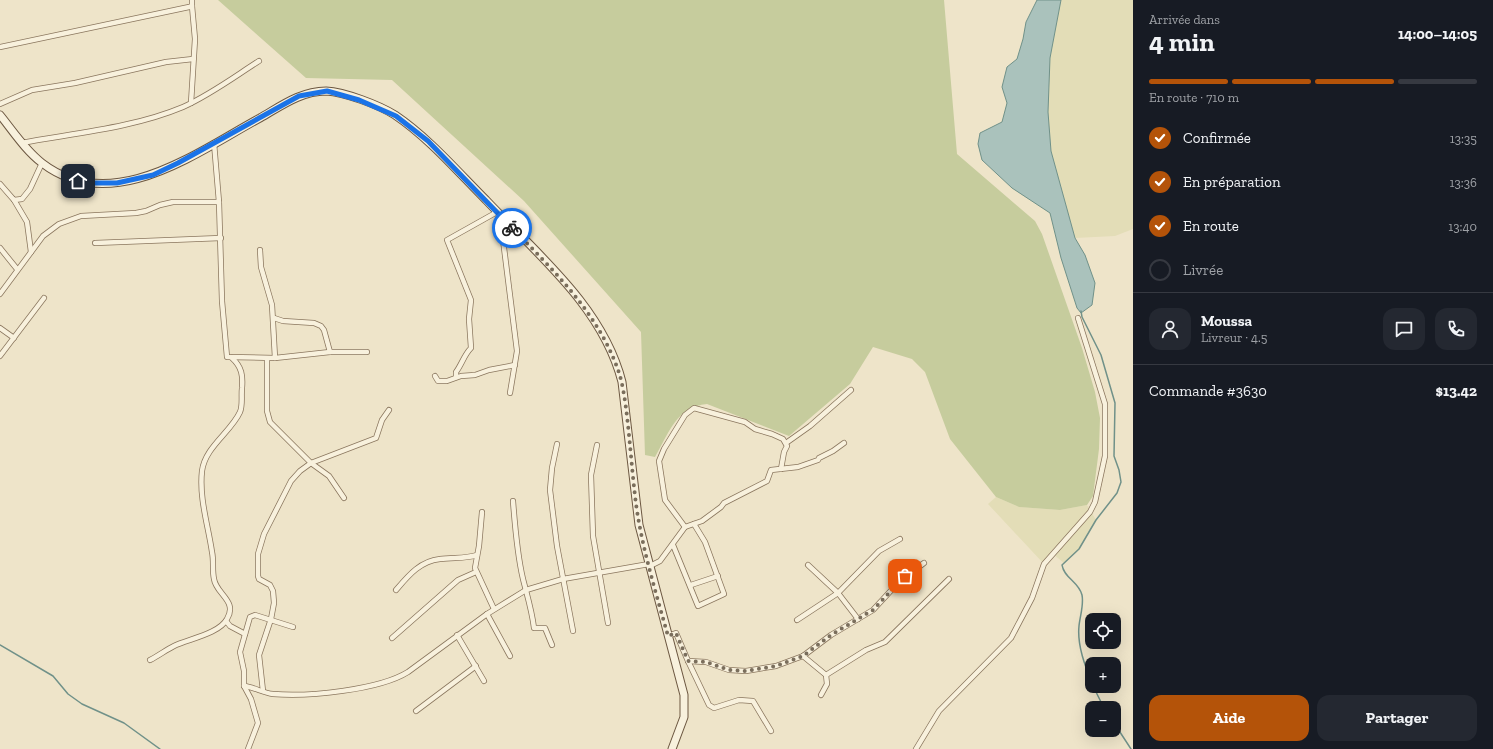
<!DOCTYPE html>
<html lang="fr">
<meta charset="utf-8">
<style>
body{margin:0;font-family:"Zilla Slab",serif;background:#242831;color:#f1f3f6;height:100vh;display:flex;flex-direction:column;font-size:15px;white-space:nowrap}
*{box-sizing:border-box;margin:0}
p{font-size:13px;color:#9ea1a6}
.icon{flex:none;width:22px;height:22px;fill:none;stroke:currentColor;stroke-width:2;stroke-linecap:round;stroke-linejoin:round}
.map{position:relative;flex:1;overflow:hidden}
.drawer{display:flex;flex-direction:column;background:#171b24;width:360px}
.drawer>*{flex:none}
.tools{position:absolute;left:1085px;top:613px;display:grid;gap:8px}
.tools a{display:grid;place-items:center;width:36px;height:36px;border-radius:8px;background:#171b24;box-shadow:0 4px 16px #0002;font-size:20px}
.pin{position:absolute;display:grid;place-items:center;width:34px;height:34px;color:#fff;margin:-17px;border-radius:8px;box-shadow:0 2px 6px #0006}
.courier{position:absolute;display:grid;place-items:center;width:40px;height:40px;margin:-20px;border:3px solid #1a73e8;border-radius:50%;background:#fff;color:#222;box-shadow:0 1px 5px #0007}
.overview em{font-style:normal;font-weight:700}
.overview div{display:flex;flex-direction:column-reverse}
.overview{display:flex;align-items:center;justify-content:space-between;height:68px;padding:0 16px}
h1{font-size:26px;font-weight:700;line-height:30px}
.bar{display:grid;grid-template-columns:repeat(4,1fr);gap:6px 4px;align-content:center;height:48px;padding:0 16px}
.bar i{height:5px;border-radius:3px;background:#363941}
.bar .selected{background:#b45309}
.bar p{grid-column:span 4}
.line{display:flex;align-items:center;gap:10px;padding:0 16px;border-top:1px solid #363941}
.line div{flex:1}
.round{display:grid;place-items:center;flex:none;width:42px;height:42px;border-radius:12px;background:#242831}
ol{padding:0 16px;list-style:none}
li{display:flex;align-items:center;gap:12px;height:44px}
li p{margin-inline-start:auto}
li .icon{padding:4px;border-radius:50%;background:#b45309;color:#fff;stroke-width:4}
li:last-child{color:#9ea1a6}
li i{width:22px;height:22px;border:2px solid #363941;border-radius:50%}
.primary-button{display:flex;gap:8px;margin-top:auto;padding:8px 16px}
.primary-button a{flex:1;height:46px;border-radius:12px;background:#b45309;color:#fff;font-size:16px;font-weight:700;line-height:46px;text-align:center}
.primary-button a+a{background:#242831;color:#f1f3f6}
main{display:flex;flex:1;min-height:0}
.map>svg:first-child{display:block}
</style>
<main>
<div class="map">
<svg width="1133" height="749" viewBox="0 0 1133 749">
<rect width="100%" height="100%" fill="#eee4c9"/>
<g fill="#e3ddb7">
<path d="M1061 0H1133V229L1115 236 1075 238 1051 151 1048 112 1050 58Z"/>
<path d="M996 497 1019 507 1060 510 1087 505 1096 520 1079 549 1069 559 1064 563 1053 554 1044 564 988 504Z"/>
</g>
<path fill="#c6cc9d" d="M218 0H944L957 154 1035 221 1042 234 1082 348 1095 392 1100 418 1099 449 1093 496 1087 505 1060 510 1019 507 996 497 950 439 925 372 912 359 873 347 850 384 789 436 707 404C676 407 669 433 655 457L645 455 641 332 524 201 392 80 306 78Z"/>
<path fill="#aac2bc" stroke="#709189" d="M1037 0H1061L1050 58 1048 112 1051 151 1075 238 1085 255 1095 283 1092 305 1081 313 1077 308 1061 258 1050 213 1012 188 982 160 978 144 980 133 1002 122 1007 103 1002 87 1007 67 1017 59 1023 39 1026 22Z"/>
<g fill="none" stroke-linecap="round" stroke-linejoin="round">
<g stroke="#709189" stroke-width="1.5">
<path d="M1081 311 1082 317 1101 355 1115 403 1114 456 1119 470 1121 482 1117 493 1096 520 1079 549 1062 565C1064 578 1079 582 1082 595 1084 605 1080 616 1079 626 1077 645 1085 666 1092 683"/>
<path d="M0 645 53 676 68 694 82 704 124 723 160 749"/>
<path d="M1093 686 1104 708"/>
<path d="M1114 723 1131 749"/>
</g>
<g stroke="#8a765e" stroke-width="6">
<g id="street">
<path d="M0 47 189 7 192 6V0"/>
<path d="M191 103 195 39 192 6"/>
<path d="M0 104 32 90 75 83 166 62 193 59"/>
<path d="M21 143C75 133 133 128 183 107 210 95 234 77 259 61"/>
<path d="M214 143 219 202 222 301 227 357 275 358 330 352H367"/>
<path d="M0 184 14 200 22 199 30 189 42 163"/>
<path d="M14 200 27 222 31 252"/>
<path d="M500 216 517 351 510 393"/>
<path d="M95 243 221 238"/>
<path d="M0 248 17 269"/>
<path d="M260 250 261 267 272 305 275 358"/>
<path d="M0 294 43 236 59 224 81 216 136 213 146 211 160 205 173 202H219"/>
<path d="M274 318 283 321 314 323 321 326 324 330 330 352"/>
<path d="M0 328 14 338"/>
<path d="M0 356 44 298"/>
<path d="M267 359V411L270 422 311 463 329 476 344 498"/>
<path d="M435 376 438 381H447L461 376 475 375 489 370 515 365"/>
<path d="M456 377V372C462 364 464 355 471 348L469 319 471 300 447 240 497 212"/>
<path d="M786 443 810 426 851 390"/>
<path d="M557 444 552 468 550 490 557 546 573 631"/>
<path d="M597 445 591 475 593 536 608 623"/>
<path d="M513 501C515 527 517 554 523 579 527 595 532 611 534 628H545L552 645"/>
<path d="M482 512 479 546 475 568 494 609"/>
<path d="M685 527 665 500 659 461 664 449 685 415 694 408 745 422 755 429 772 434 783 439 787 446 784 452 781 469"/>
<path d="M673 545 698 606 724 594 705 542 694 524"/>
<path d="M650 566 660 561 685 527 702 521 721 507 724 503 767 481 771 470 798 467 818 460 819 458 833 451 844 443"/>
<path d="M691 585 718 576"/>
<path d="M396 590C408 576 420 561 440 559 453 557 465 559 477 555"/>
<path d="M487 614 510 656"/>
<path d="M858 619 838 593 879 551 900 539"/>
<path d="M797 620 838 593 808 565"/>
<path d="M226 621 230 626 245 634"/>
<path d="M457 635 484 681"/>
<path d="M668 636 676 633 688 661 709 705 714 708 739 700 753 701 771 731"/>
<path d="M392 638 458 580 476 572"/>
<path d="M803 656 826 675 827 684 821 695"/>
<path d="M150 660C158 656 166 650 174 646 188 639 219 634 227 619 238 601 216 594 214 579 212 570 214 561 212 552 208 525 199 498 202 471 205 447 231 432 240 412 243 405 241 396 242 388 243 376 242 367 232 358"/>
<path d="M688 661 706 662 729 670 746 671 776 666 803 656 831 635 873 610 898 583 924 563"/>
<path d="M826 675 866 650 885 642 949 579"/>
<path d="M244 686C254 687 263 693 273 694 308 697 379 690 408 672L487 614 526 590 563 579 649 564"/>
<path d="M263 691 259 655 271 619 274 603 273 591 270 585 259 579 258 576V554L264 534 291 481 300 471 311 463 376 438 382 420 389 410"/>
<path d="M416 711 476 666"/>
<path d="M248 749 258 723 251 699 244 686V671L240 652 250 617 255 615 293 627"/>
<path d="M916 749 939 711 1011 638 1032 598 1044 564 1090 512 1095 502 1105 456V404L1078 318"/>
</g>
</g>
<g stroke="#6c5741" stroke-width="9">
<path id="secondary" d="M0 115C13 131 25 150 42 163 112 217 197 152 260 118 281 106 301 91 326 91 345 92 379 105 395 115 429 138 457 171 486 200 537 254 603 307 622 382L639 525 684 695V717L672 749"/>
</g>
<use href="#street" stroke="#f8f1dd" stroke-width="4.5"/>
<use href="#secondary" stroke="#f8f1dd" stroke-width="7"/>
</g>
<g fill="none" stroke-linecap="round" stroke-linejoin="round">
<path stroke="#7a6e5c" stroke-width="4" stroke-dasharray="0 7.2" d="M512 228C553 270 596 311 617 367 622 380 624 394 626 408 630 440 632 472 636 504 642 548 656 593 668 636L676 633 688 661 706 662 729 670 746 671 776 666 803 656 831 635 873 610 905 576"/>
<path stroke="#1a73e8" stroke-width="5" d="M78 181 93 183H117L153 175 178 163 299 96 327 91 359 100 396 116 428 141 512 228"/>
</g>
</svg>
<div class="tools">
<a><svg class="icon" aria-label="locate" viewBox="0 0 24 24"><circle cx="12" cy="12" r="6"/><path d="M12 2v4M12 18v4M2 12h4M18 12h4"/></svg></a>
<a>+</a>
<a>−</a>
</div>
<div class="pin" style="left:905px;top:576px;background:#ea580c"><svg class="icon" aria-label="bag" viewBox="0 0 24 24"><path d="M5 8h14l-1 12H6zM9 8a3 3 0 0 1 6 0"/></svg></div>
<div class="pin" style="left:78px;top:181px;background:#1f2937"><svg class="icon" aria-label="home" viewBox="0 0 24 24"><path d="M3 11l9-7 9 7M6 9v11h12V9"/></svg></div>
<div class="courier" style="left:512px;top:228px"><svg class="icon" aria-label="bike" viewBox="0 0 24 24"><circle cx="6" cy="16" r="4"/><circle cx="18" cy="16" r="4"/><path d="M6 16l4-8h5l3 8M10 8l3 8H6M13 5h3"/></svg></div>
</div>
<section class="drawer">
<div class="overview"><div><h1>4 min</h1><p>Arrivée dans</p></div><em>14:00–14:05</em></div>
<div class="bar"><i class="selected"></i><i class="selected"></i><i class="selected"></i><i></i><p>En route · 710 m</p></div>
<ol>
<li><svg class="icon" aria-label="check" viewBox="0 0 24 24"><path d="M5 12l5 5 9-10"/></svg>Confirmée<p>13:35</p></li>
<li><svg class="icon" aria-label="check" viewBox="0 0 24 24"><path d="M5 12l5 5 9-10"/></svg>En préparation<p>13:36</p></li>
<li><svg class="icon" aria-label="check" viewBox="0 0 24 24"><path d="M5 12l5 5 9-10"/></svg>En route<p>13:40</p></li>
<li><i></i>Livrée</li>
</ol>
<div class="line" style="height:72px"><a class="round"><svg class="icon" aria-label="person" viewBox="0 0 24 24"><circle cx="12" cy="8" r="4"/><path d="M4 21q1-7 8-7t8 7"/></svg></a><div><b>Moussa</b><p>Livreur · 4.5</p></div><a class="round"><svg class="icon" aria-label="chat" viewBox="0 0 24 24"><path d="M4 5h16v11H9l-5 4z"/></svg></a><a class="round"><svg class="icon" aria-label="phone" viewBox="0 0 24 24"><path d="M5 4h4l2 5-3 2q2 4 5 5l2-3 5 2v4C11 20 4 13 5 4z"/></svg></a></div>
<div class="line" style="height:52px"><div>Commande #3630</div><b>$13.42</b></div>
<div class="primary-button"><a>Aide</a><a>Partager</a></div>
</section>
</main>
